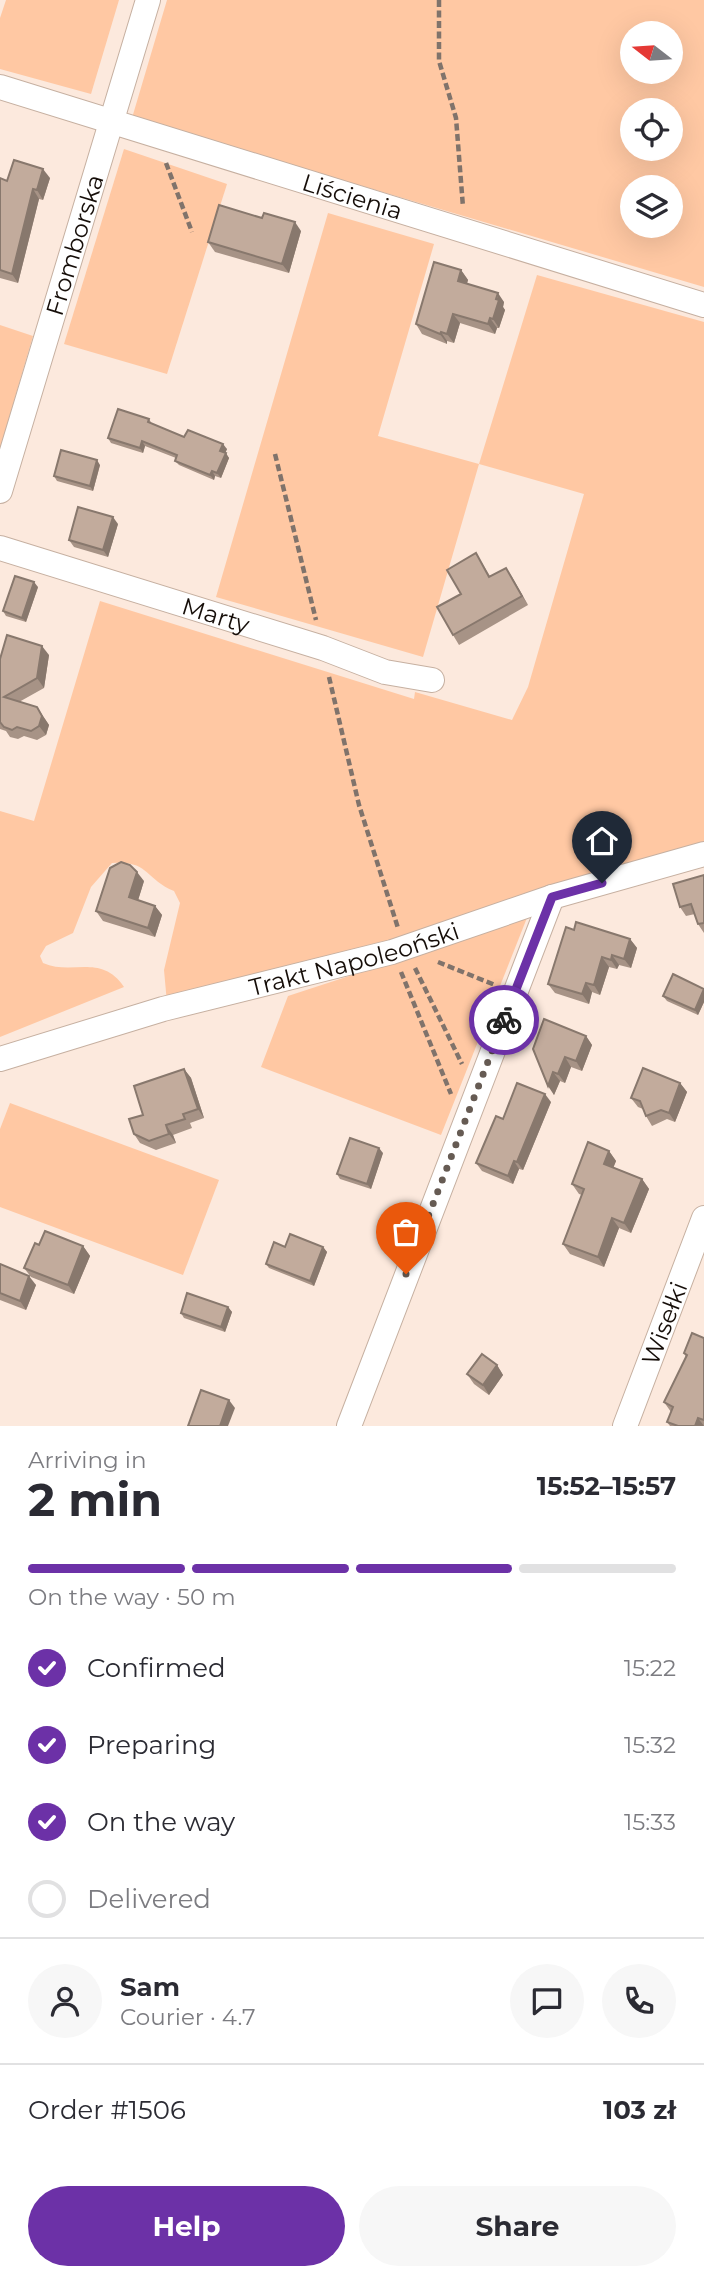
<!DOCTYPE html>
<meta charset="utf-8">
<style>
body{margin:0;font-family:Montserrat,sans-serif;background:#f7f7f7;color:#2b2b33;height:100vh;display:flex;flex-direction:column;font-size:26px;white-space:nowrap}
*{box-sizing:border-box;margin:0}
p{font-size:23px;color:#7c7c81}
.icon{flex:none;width:38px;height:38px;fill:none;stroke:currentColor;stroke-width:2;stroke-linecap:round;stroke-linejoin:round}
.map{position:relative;height:1426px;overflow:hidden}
.side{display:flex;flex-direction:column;background:#fff;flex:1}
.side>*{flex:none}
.needle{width:46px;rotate:287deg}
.tools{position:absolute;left:620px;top:21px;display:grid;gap:14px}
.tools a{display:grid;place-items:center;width:63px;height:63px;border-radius:50%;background:#fff;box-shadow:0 7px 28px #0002;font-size:35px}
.pin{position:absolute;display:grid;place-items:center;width:60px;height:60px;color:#fff;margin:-72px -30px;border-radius:50% 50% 50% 0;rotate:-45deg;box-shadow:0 0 7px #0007}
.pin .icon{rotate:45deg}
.courier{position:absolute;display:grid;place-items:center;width:70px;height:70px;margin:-35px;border:5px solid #6c31a7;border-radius:50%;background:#fff;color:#222;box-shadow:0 2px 9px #0007}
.summary em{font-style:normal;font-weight:700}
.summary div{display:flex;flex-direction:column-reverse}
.summary{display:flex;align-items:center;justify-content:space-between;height:119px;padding:0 28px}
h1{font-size:46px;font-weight:700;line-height:52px}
.bar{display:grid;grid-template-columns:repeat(4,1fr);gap:10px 7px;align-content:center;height:84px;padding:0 28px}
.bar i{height:9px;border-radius:5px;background:#e1e1e2}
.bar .current{background:#6c31a7}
.bar p{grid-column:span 4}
.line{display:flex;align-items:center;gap:18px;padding:0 28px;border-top:2px solid #e1e1e2}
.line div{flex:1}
.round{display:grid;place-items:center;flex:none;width:74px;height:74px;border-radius:37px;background:#f7f7f7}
ol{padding:0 28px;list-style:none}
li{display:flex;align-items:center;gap:21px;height:77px}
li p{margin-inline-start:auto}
li .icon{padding:7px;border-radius:50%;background:#6c31a7;color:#fff;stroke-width:4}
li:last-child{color:#7c7c81}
li i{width:38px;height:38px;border:4px solid #e1e1e2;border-radius:50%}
.button{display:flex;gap:14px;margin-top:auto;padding:14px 28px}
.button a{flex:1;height:80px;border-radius:42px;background:#6c31a7;color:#fff;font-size:28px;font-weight:700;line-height:80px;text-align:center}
.button a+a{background:#f7f7f7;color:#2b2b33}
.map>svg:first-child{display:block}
</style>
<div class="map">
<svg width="704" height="1426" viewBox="0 0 704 1426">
<rect width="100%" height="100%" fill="#fce9dd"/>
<g fill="#ffc8a3" fill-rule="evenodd">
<path d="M6 0H119L91 94 0 69V18Z"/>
<path d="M167 0H704V287L132 118ZM632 33H670V72H632ZM632 110H670V149H632ZM632 187H670V226H632Z"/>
<path d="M124 149 227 184 167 374 64 344Z"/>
<path d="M328 213 434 244 378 436 479 464 537 275 704 322V844L538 890 441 1135 261 1067 288 996 389 963 383 941 167 1003 164 970 180 903 174 891C145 879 149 860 112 863L91 887 73 933 46 946 40 956 43 963C72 976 101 953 124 987L0 1037V811L34 821 100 601 414 699 415 692 512 720 528 687 584 494 479 464 423 657 216 597Z"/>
<path d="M0 325 33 336 0 449Z"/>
<path d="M10 1103 219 1180 183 1275 0 1207V1129Z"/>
</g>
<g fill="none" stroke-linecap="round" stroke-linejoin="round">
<g stroke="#c6b0a1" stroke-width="26">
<g id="minor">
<path id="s1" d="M0 87 704 305"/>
<path id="s2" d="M0 491 148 0"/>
<path id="s3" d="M0 548 323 648 385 672 432 680"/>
<path id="s4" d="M0 1059 163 1009 392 952 552 897 704 854"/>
<path d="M349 1426 552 897"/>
<path id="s5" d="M625 1426 704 1218"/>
</g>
</g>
<g stroke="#80736b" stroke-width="4.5" stroke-dasharray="7 3.5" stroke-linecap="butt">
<path d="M439 0V61L456 118 463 207"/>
<path d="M166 163 192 232"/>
<path d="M275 454 316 620"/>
<path d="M329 677 359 805 398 928"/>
<path d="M438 962 495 985"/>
<path d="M415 968 462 1064"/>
<path d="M401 972 451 1094"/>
</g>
<use href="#minor" stroke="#fff" stroke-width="24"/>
</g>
<g fill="#a79386">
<path d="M0 178 7 181 50 178 43 200 39 199 18 283 0 278Z"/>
<path d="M301 231 289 273 215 252 208 242Z"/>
<path d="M461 270 468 280 467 284 504 302 503 307 505 310 499 328H497L495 334 460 323 454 343 447 341V344L422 334 416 324Z"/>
<path d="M149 419 152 424 184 437 227 449 225 453 229 458 221 478 215 476 214 480 179 465 175 461 176 458 145 446 143 453 111 443 108 438Z"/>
<path d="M100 465 93 491 57 481 54 476Z"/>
<path d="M118 524 108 557 74 547 69 540Z"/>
<path d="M482 563 490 576 506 568 528 605 459 645 453 635 461 594Z"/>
<path d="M38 587 26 622 6 616 3 611Z"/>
<path d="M49 655 44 688 19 702 43 716 49 725 46 735 37 740 24 736 18 739 10 737 6 731 0 729V659Z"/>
<path d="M704 875V933L698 924 695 914 686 916 680 907Z"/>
<path d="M144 881 138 900 155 906 162 915 155 937 103 921 96 911Z"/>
<path d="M574 930 630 939 637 948 631 968 619 965 617 969 609 967 600 995 592 992 589 1004 555 993 548 984Z"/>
<path d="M704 989V1002L698 1015 667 1001 663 996Z"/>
<path d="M586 1036 592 1045 582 1071 571 1067 565 1083 560 1081 554 1095 533 1049Z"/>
<path d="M184 1069 191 1078 204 1118 190 1123 192 1128 173 1135 176 1143 156 1150 140 1143 134 1134 143 1115Z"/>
<path d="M680 1083 687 1092 675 1122 667 1119 652 1126 646 1116 643 1109 638 1107 631 1098Z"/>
<path d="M551 1102 523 1170 519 1169 513 1184 482 1171 476 1163 503 1119Z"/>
<path d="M609 1151 616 1161 613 1167 642 1179 649 1189 631 1233 619 1228 604 1267 570 1254 563 1244 582 1195 579 1194 572 1184Z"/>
<path d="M383 1153 371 1189 340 1179 337 1174Z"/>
<path d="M39 1245 83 1246 90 1256 74 1294 31 1277 24 1268Z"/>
<path d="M323 1247 327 1252 314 1286 269 1268 266 1264Z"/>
<path d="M0 1264 36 1285 26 1310 0 1300Z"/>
<path d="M228 1307 232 1312 225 1332 184 1318 181 1313Z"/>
<path d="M704 1338V1426H670L667 1422 671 1412 664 1402 686 1357 684 1353Z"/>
<path d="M497 1365 503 1375 489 1395 474 1384 467 1374Z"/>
</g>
<g fill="#88786d">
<path d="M43 169 50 178 43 200 37 190Z"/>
<path d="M33 189 39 199 18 283 12 274Z"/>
<path d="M295 222 301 231 289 273 282 264Z"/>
<path d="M461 270 468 280 464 291 458 281Z"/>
<path d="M498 293 504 302 503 307 505 310 499 328 493 319Z"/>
<path d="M453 314 460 323 454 343 447 334Z"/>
<path d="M490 318 497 328 495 334 488 324Z"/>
<path d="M441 332 447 341V344L440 334Z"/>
<path d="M142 441 145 446 143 453 140 448Z"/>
<path d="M223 444 227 449 224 456 220 451Z"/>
<path d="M226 453 229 458 221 478 217 473Z"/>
<path d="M97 460 100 465 93 491 90 486Z"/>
<path d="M212 471 215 476 214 480 210 475Z"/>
<path d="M113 517 118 524 108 557 103 550Z"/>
<path d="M506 568 512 577 528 605 522 596Z"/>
<path d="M34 582 38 587 26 622 22 618Z"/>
<path d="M42 646 49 655 44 688 37 678Z"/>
<path d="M37 707 49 725 46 735 39 726Z"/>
<path d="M137 872 144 881 136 907 129 897Z"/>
<path d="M155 906 162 915 155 937 148 928Z"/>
<path d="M630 939 637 948 631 968 624 959Z"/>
<path d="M612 955 619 965 617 969 611 960Z"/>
<path d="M602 957 609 967 600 995 594 985Z"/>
<path d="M586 983 592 992 589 1004 582 994Z"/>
<path d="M704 990V1002L698 1015 695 1010Z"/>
<path d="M586 1036 592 1045 582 1071 576 1061Z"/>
<path d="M565 1057 571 1067 565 1083 558 1074Z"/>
<path d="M184 1069 191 1078 204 1118 198 1109Z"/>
<path d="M553 1072 560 1081 554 1095 548 1086Z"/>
<path d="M680 1083 687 1092 675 1122 669 1113Z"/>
<path d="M545 1094 551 1102 523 1170 517 1162Z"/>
<path d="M166 1125 173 1135 176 1143 169 1134Z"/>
<path d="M379 1148 383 1153 371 1189 367 1184Z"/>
<path d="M609 1151 616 1161 611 1174 604 1164Z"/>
<path d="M514 1161 519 1169 513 1184 508 1176Z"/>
<path d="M642 1179 649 1189 631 1233 624 1223Z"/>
<path d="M612 1218 619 1228 604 1267 598 1257Z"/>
<path d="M83 1246 90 1256 74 1294 68 1285Z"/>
<path d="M323 1247 327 1252 314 1286 310 1281Z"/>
<path d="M29 1276 36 1285 26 1310 20 1301Z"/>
<path d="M228 1307 232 1312 225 1332 221 1327Z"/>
<path d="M497 1365 503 1375 489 1395 483 1385Z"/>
<path d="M229 1400 235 1408 228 1426H220Z"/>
<path d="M698 1418 704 1426H695Z"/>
</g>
<g fill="#c2ab9c" stroke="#88786d" stroke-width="2">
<path d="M14 160 43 169 37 190 33 189 12 274 0 270V178L7 181Z"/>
<path d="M219 205 262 218 264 213 295 222 282 264 208 242Z"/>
<path d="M434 262 461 270 458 281 498 293 496 299 499 300 493 319 490 318 488 324 453 314 447 334 441 332 440 334 416 324Z"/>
<path d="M118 409 149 419 148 422 184 437 188 430 223 444 220 451 226 453 217 473 212 471 210 475 175 461 177 455 142 441 140 448 108 438Z"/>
<path d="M61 450 97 460 90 486 54 476Z"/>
<path d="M78 507 113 517 103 550 69 540Z"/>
<path d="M476 553 489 577 506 568 522 596 453 635 437 607 461 594 447 570Z"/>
<path d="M15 576 34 582 22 618 3 611Z"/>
<path d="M7 635 42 646 37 678 4 697 37 707 42 716 39 726 31 731 17 727 12 730 4 727 0 722V659Z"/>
<path d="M121 862 130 865 137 872 129 897 155 906 148 928 96 911 110 868Z"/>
<path d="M704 875V923L698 924 691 904 680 907 673 884Z"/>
<path d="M576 922 630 939 624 959 612 955 611 960 602 957 594 985 586 983 582 994 548 984 566 927 574 930Z"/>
<path d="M673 974 704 989 695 1010 663 996Z"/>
<path d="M544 1019 586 1036 576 1061 565 1057 558 1074 553 1072 548 1086 533 1049Z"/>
<path d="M643 1068 680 1083 669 1113 661 1110 646 1116 640 1101 631 1098Z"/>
<path d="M184 1069 198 1109 183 1114 185 1119 166 1125 169 1134 149 1141 134 1134 129 1119 143 1115 134 1086Z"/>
<path d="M517 1083 545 1094 517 1162 514 1161 508 1176 476 1163 496 1116 503 1119Z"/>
<path d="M350 1138 379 1148 367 1184 337 1174Z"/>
<path d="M588 1142 609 1151 604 1164 642 1179 624 1223 612 1218 598 1257 563 1244 584 1189 572 1184Z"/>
<path d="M45 1231 83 1246 68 1285 24 1268 35 1243 39 1245Z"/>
<path d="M290 1234 323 1247 310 1281 266 1264 274 1242 285 1247Z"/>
<path d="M0 1264 29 1276 20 1301 0 1293Z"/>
<path d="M187 1293 228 1307 221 1327 181 1313Z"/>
<path d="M692 1333 704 1338V1420L698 1418 695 1426H678L667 1422 673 1407 664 1402 687 1355 684 1353Z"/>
<path d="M482 1354 497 1365 483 1385 467 1374Z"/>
<path d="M201 1390 229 1400 220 1426H188Z"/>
</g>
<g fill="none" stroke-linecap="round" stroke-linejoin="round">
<path stroke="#665b53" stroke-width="7" stroke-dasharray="0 12.6" d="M406 1274 504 1020"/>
<path stroke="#6c31a7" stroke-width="9" d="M504 1020 552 897 602 883"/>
</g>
<g text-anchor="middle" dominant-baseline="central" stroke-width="6" stroke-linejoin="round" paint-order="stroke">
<g font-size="24" fill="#160e09" stroke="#fce9dd">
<text stroke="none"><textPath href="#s1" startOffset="369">Liścienia</textPath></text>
<text stroke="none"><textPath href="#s2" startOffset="257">Fromborska</textPath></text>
<text stroke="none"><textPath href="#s3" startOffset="226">Marty</textPath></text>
<text stroke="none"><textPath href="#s4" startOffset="368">Trakt Napoleoński</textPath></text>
<text stroke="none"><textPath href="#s5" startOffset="110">Wisełki</textPath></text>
</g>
</g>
</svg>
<div class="tools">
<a><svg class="needle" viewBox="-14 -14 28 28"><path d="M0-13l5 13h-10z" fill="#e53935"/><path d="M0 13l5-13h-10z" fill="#7c7c81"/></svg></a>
<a><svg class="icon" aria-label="locate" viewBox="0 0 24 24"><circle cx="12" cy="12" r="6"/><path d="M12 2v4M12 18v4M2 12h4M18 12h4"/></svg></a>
<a><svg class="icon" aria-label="layers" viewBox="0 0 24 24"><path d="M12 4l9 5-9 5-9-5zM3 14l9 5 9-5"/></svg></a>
</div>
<div class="pin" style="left:406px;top:1274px;background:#ea580c"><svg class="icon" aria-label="bag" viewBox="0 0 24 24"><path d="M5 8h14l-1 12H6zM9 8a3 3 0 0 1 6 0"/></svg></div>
<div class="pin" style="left:602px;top:883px;background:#1f2937"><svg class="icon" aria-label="home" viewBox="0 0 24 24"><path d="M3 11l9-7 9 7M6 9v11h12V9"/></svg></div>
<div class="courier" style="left:504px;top:1020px"><svg class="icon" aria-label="bike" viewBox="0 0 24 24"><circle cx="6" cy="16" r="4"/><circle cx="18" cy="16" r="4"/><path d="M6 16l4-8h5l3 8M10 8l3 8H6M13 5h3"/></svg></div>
</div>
<section class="side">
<div class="summary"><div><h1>2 min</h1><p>Arriving in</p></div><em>15:52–15:57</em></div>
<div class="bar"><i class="current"></i><i class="current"></i><i class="current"></i><i></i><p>On the way · 50 m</p></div>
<ol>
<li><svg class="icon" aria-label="check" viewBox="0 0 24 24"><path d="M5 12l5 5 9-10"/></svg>Confirmed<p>15:22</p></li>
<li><svg class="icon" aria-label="check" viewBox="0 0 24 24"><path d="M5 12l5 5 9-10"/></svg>Preparing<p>15:32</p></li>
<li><svg class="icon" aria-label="check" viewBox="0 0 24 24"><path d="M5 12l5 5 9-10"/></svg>On the way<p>15:33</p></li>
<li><i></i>Delivered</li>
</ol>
<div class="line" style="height:126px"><a class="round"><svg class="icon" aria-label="person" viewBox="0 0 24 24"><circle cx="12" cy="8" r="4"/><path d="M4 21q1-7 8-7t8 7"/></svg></a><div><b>Sam</b><p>Courier · 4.7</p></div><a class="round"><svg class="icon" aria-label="chat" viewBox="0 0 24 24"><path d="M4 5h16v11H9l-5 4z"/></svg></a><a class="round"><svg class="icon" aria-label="phone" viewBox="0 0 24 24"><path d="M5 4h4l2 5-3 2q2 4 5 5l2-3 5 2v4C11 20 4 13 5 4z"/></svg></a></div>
<div class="line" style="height:91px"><div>Order #1506</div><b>103 zł</b></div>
<div class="button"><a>Help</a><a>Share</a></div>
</section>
